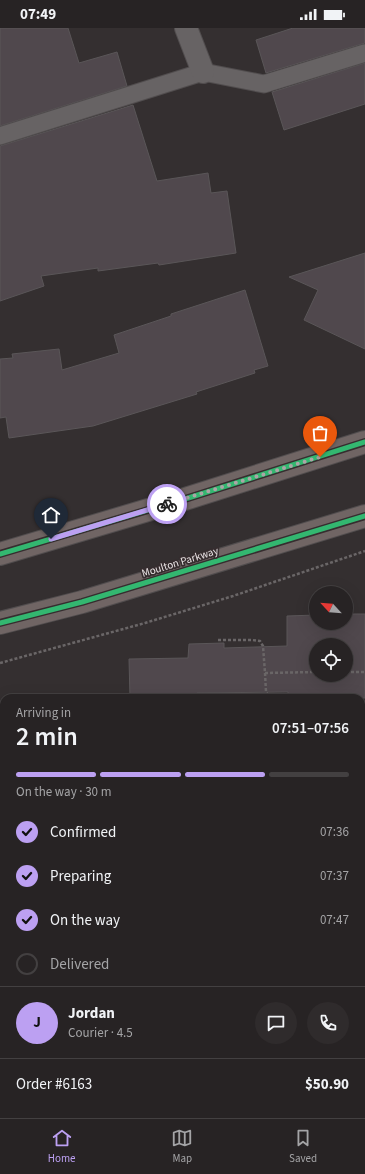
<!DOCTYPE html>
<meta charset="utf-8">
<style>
body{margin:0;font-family:"Source Sans 3",sans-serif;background:#2f2b2c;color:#f1f3f6;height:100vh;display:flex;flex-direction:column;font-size:15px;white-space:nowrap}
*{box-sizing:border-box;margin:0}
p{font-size:13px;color:#a4a4a6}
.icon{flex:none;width:22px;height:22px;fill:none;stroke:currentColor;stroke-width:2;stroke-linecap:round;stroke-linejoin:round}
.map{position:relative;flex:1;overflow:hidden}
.details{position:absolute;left:0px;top:666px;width:365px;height:424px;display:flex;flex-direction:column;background:#272324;border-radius:12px 12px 0 0;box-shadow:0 4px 16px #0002,0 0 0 1px #434041}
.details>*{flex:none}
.needle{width:26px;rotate:296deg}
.fabs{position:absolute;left:309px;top:558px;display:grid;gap:8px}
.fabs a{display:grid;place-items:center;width:44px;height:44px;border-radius:50%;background:#272324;box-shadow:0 4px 16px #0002,0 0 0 1px #434041;font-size:20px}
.pin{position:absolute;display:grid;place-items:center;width:34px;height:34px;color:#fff;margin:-41px -17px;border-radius:50% 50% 50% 0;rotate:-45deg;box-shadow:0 0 4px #0007}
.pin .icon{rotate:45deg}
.courier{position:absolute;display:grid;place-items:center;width:40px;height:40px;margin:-20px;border:3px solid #bca0f2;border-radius:50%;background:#fff;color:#222;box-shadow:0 1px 5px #0007}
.overview em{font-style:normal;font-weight:600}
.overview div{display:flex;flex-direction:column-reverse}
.overview{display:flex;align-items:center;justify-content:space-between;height:68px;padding:0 16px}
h1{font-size:26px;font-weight:600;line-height:30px}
.bar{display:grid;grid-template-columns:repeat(4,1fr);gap:6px 4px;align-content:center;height:48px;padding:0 16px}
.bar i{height:5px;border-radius:3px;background:#434041}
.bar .current{background:#bca0f2}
.bar p{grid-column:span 4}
.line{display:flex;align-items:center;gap:10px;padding:0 16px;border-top:1px solid #434041}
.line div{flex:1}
.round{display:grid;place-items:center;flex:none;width:42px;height:42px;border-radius:21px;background:#2f2b2c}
ol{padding:0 16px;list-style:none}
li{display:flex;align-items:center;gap:12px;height:44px}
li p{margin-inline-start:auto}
li .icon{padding:4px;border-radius:50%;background:#bca0f2;color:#111;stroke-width:4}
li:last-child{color:#a4a4a6}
li i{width:22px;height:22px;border:2px solid #434041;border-radius:50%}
.status{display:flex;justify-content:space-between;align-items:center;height:28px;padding:0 20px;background:#272324;direction:ltr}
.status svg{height:11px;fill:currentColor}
.dock{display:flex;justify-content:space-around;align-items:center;height:56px;border-top:1px solid #434041;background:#272324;font-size:11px;color:#a4a4a6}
.dock a{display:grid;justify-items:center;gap:2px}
.dock .current{color:#bca0f2}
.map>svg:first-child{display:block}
</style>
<div class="status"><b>07:49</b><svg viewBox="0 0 49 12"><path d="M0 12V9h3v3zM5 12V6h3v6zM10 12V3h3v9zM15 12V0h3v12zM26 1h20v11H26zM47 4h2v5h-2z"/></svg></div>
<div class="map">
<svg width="365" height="1090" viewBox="0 0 365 1090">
<rect width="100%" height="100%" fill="#342f30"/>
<g fill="#50484d" stroke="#5a5658" fill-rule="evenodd">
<path d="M0 0H68L79 35 117 24 127 58 0 98Z"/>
<path d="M293 0H365V15L266 45 256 12Z"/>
<path d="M365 35V76L284 102 272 64Z"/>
<path d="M133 77 157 153 208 145 211 165 227 163 236 225 159 237 158 235 98 243V240L41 248 44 258 0 273V118Z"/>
<path d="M365 225V321L304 292 318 262 289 249Z"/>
<path d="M245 262 268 338 254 342 255 345 196 364 197 366 93 398 9 410 6 389 0 390V331L13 330 12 326 59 321 62 342 119 325 114 307 171 288V286Z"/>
<path d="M346 586H365V670H288V664L197 665V670H130L129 631 188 630 189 616 224 615V620L287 618V588L316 587V595H346ZM316 617H346V647H316Z"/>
</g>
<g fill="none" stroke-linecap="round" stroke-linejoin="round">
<g stroke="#514d4e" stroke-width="19">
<g id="service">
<path d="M0 108 203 44 264 56 365 25"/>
<path d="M361 709 365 708"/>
<path d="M361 813H365"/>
<path d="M0 874H4"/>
<path d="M0 1069H4"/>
<path d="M121 1086V1090"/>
</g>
</g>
<g stroke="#514d4e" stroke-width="24">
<path id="minor" d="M186 0 203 44"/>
</g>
<g stroke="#514d4e" stroke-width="24">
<g id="primary">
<path d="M0 526 185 471 365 414"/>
<path d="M0 595 82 574 365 488"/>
</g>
</g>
<g stroke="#6a6667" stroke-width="2.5" stroke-dasharray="3 2" stroke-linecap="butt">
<path d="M218 612H252L260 613 263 618 265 645 316 644"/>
<path d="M0 635 145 595 233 568 365 523"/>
<path d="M346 644H365"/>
<path d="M265 645 266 664 270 670"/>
<path d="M45 670 72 668 75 670"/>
<path d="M0 752H4"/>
<path d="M361 953 365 952"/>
<path d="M0 1023H4"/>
<path d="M176 1086V1090"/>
<path d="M290 1090 294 1086"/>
</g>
<use href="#service" stroke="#676364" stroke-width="17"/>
<use href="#minor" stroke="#676364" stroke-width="22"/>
<use href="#primary" stroke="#706564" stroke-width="22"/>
<g stroke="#362d2f" stroke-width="8">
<g id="cycleway">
<path d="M0 526 185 471 365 414"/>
<path d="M0 595 82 574 365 488"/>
</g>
</g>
<use href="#cycleway" stroke="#33b770" stroke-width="5"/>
</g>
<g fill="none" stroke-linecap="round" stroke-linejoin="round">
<path stroke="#aba5a6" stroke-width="4" stroke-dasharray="0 7.2" d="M167 476 320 429"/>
<path stroke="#bca0f2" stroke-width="5" d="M51 511 167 476"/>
</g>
<g text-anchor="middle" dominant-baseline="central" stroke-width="3.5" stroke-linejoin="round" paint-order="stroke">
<g font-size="11" fill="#ebe5e6" stroke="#362d2f">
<text transform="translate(180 534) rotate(-17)">Moulton Parkway</text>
</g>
</g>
</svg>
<div class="fabs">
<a><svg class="needle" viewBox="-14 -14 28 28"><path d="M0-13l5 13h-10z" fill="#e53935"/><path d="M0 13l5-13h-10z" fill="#a4a4a6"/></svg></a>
<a><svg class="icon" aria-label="locate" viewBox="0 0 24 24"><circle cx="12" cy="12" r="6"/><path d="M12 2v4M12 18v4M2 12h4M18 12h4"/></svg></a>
</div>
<div class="pin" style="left:320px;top:429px;background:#ea580c"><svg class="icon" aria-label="bag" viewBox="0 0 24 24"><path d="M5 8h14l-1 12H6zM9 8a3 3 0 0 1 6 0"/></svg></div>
<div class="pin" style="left:51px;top:511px;background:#1f2937"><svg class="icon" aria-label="home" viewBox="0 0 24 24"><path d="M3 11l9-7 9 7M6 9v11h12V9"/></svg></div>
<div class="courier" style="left:167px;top:476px"><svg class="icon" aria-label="bike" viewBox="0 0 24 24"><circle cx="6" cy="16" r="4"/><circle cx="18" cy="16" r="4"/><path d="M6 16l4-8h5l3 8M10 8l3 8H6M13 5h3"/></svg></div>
<section class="details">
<div class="overview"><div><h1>2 min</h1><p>Arriving in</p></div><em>07:51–07:56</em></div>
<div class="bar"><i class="current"></i><i class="current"></i><i class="current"></i><i></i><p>On the way · 30 m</p></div>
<ol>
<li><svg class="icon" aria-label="check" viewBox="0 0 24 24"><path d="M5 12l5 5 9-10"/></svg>Confirmed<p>07:36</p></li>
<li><svg class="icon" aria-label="check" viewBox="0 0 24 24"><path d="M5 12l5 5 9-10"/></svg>Preparing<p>07:37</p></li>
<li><svg class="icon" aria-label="check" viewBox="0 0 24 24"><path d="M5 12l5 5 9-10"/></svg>On the way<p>07:47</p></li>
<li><i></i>Delivered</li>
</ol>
<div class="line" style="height:72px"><b class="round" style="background:#bca0f2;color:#111">J</b><div><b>Jordan</b><p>Courier · 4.5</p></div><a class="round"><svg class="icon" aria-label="chat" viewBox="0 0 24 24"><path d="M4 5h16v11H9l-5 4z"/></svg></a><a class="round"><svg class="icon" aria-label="phone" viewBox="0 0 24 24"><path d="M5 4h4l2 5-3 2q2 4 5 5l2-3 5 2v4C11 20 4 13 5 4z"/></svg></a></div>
<div class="line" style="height:52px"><div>Order #6163</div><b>$50.90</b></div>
</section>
</div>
<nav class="dock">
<a class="current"><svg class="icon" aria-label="home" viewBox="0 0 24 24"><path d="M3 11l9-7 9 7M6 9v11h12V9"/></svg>Home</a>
<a><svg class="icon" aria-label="map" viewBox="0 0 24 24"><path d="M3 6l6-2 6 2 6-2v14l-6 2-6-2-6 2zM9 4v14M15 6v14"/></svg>Map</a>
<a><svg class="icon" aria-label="saved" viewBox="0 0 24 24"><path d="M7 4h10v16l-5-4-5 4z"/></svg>Saved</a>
</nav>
